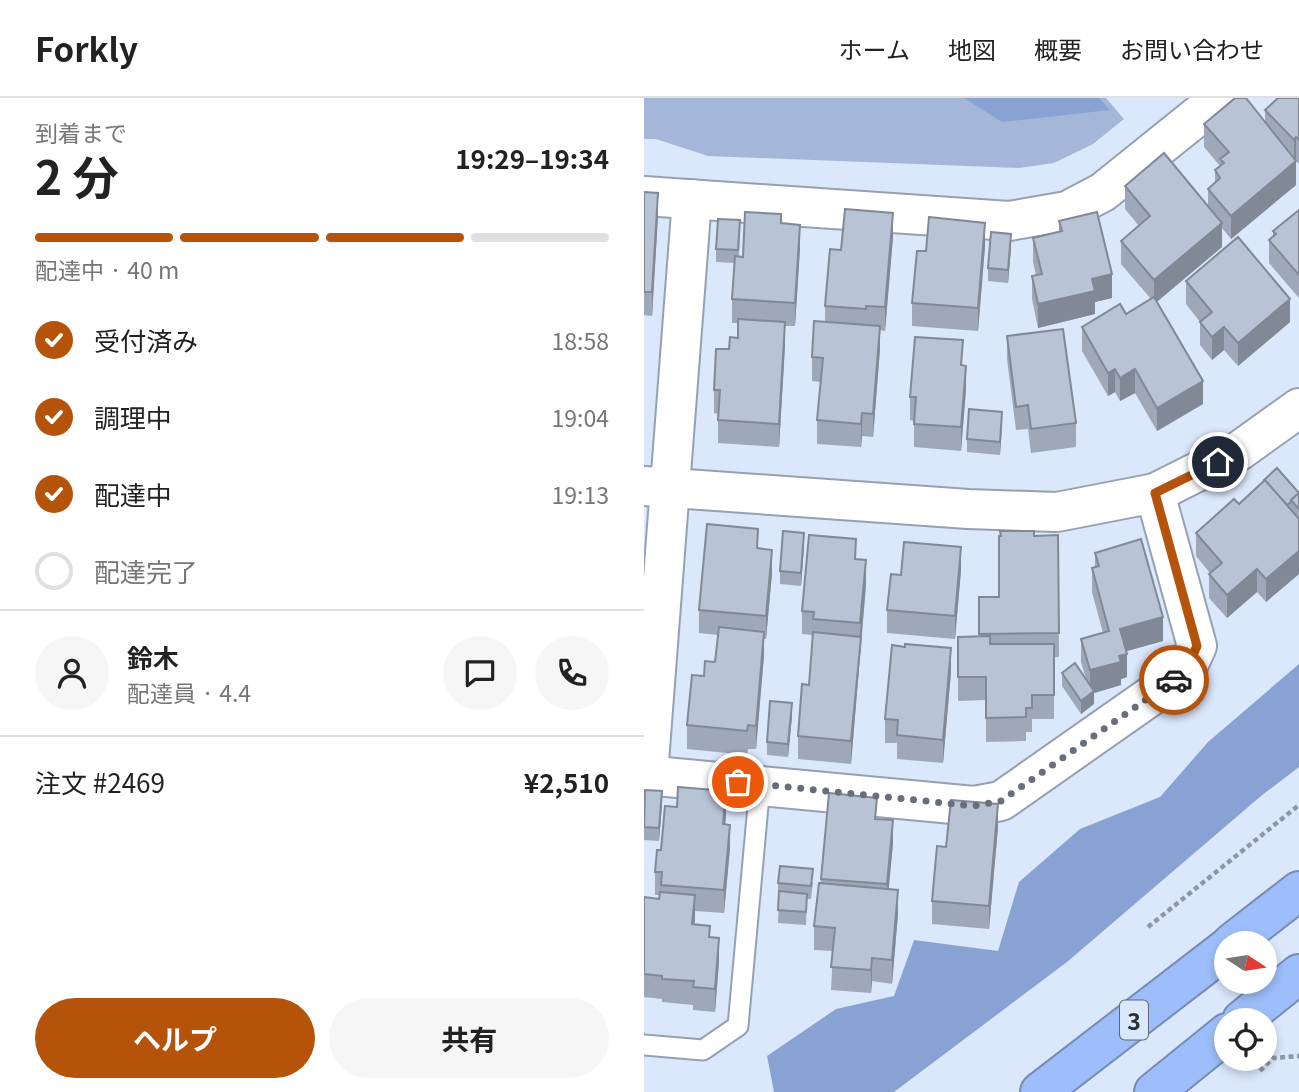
<!DOCTYPE html>
<html lang="ja">
<meta charset="utf-8">
<style>
body{margin:0;font-family:Georgia,"Noto Sans JP",serif;background:#f6f6f6;color:#222;height:100vh;display:flex;flex-direction:column;font-size:26px;white-space:nowrap}
*{box-sizing:border-box;margin:0}
p{font-size:23px;color:#767676}
.icon{flex:none;width:38px;height:38px;fill:none;stroke:currentColor;stroke-width:2;stroke-linecap:round;stroke-linejoin:round}
.map{position:relative;flex:1;overflow:hidden}
.drawer{display:flex;flex-direction:column;background:#fff;width:644px}
.drawer>*{flex:none}
.needle{width:46px;rotate:102deg}
.tools{position:absolute;left:570px;top:833px;display:grid;gap:14px}
.tools a{display:grid;place-items:center;width:63px;height:63px;border-radius:50%;background:#fff;box-shadow:0 4px 10px #0003;font-size:35px}
.pin{position:absolute;display:grid;place-items:center;width:60px;height:60px;color:#fff;margin:-30px;border:4px solid #fff;border-radius:50%;box-shadow:0 2px 7px #0007}
.courier{position:absolute;display:grid;place-items:center;width:70px;height:70px;margin:-35px;border:5px solid #b45309;border-radius:50%;background:#fff;color:#222;box-shadow:0 2px 9px #0007}
.head em{font-style:normal;font-weight:700}
.head div{display:flex;flex-direction:column-reverse}
.head{display:flex;align-items:center;justify-content:space-between;height:119px;padding:0 35px}
h1{font-size:46px;font-weight:700;line-height:52px}
.bar{display:grid;grid-template-columns:repeat(4,1fr);gap:10px 7px;align-content:center;height:84px;padding:0 35px}
.bar i{height:9px;border-radius:5px;background:#e0e0e0}
.bar .on{background:#b45309}
.bar p{grid-column:span 4}
.line{display:flex;align-items:center;gap:18px;padding:0 35px;border-top:2px solid #e0e0e0}
.line div{flex:1}
.round{display:grid;place-items:center;flex:none;width:74px;height:74px;border-radius:37px;background:#f6f6f6}
ol{padding:0 35px;list-style:none}
li{display:flex;align-items:center;gap:21px;height:77px}
li p{margin-inline-start:auto}
li .icon{padding:7px;border-radius:50%;background:#b45309;color:#fff;stroke-width:4}
li:last-child{color:#767676}
li i{width:38px;height:38px;border:4px solid #e0e0e0;border-radius:50%}
.primary-button{display:flex;gap:14px;margin-top:auto;padding:14px 35px}
.primary-button a{flex:1;height:80px;border-radius:42px;background:#b45309;color:#fff;font-size:28px;font-weight:700;line-height:80px;text-align:center}
.primary-button a+a{background:#f6f6f6;color:#222}
header{display:flex;align-items:center;gap:42px;box-sizing:border-box;height:98px;padding:0 35px;background:#fff;border-bottom:2px solid #e0e0e0}
header strong{font-size:33px}
nav{display:flex;gap:38px;margin-inline-start:auto;font-size:24px}
main{display:flex;flex:1;min-height:0}
.map>svg:first-child{display:block}
</style>
<header>
<strong>Forkly</strong>
<nav><a>ホーム</a><a>地図</a><a>概要</a><a>お問い合わせ</a></nav>
</header>
<main>
<section class="drawer">
<div class="head"><div><h1>2 分</h1><p>到着まで</p></div><em>19:29–19:34</em></div>
<div class="bar"><i class="on"></i><i class="on"></i><i class="on"></i><i></i><p>配達中 · 40 m</p></div>
<ol>
<li><svg class="icon" aria-label="check" viewBox="0 0 24 24"><path d="M5 12l5 5 9-10"/></svg>受付済み<p>18:58</p></li>
<li><svg class="icon" aria-label="check" viewBox="0 0 24 24"><path d="M5 12l5 5 9-10"/></svg>調理中<p>19:04</p></li>
<li><svg class="icon" aria-label="check" viewBox="0 0 24 24"><path d="M5 12l5 5 9-10"/></svg>配達中<p>19:13</p></li>
<li><i></i>配達完了</li>
</ol>
<div class="line" style="height:126px"><a class="round"><svg class="icon" aria-label="person" viewBox="0 0 24 24"><circle cx="12" cy="8" r="4"/><path d="M4 21q1-7 8-7t8 7"/></svg></a><div><b>鈴木</b><p>配達員 · 4.4</p></div><a class="round"><svg class="icon" aria-label="chat" viewBox="0 0 24 24"><path d="M4 5h16v11H9l-5 4z"/></svg></a><a class="round"><svg class="icon" aria-label="phone" viewBox="0 0 24 24"><path d="M5 4h4l2 5-3 2q2 4 5 5l2-3 5 2v4C11 20 4 13 5 4z"/></svg></a></div>
<div class="line" style="height:91px"><div>注文 #2469</div><b>¥2,510</b></div>
<div class="primary-button"><a>ヘルプ</a><a>共有</a></div>
</section>
<div class="map">
<svg width="655" height="994" viewBox="0 0 655 994">
<rect width="100%" height="100%" fill="#dbe7fb"/>
<path fill="#a5b7d8" d="M0 0H462L480 21 449 46 410 65 375 70 64 58 12 41H0Z"/>
<g fill="#88a3d3">
<path d="M320 0H455L466 12 358 24Z"/>
<path d="M655 566V669L617 698 423 864 250 994H130L123 958 192 911 250 898 270 842 354 853 375 784 436 731 516 699 564 644Z"/>
</g>
<g fill="none" stroke-linecap="round" stroke-linejoin="round">
<g stroke="#95a0b3" stroke-width="23">
<path id="lane" d="M0 947 59 952 94 928 116 686"/>
</g>
<g stroke="#95a0b3" stroke-width="42">
<g id="street">
<path d="M0 98 365 123 423 113 459 94 576 0"/>
<path d="M0 677 330 708 357 703 541 574 553 548 511 395"/>
<path d="M4 677 48 101"/>
</g>
</g>
<g stroke="#95a0b3" stroke-width="42">
<path id="secondary" d="M0 388 324 411 413 414 511 395 595 353 655 310"/>
</g>
<g stroke="#758cb5" stroke-width="42">
<g id="highway">
<path d="M588 845 655 793"/>
<path d="M598 922 655 876"/>
<path d="M396 994 583 850"/>
<path d="M510 994 583 935"/>
</g>
</g>
<g stroke="#8e97a5" stroke-width="4.5" stroke-dasharray="5 3.5" stroke-linecap="butt">
<path d="M504 829 655 707"/>
<path d="M616 973 629 960 655 958"/>
</g>
<use href="#lane" stroke="#fff" stroke-width="19"/>
<use href="#street" stroke="#fff" stroke-width="38"/>
<use href="#secondary" stroke="#fff" stroke-width="38"/>
<use href="#highway" stroke="#9dbefa" stroke-width="38"/>
</g>
<g fill="#9ea8b8">
<path d="M655 0V66L652 62V87L587 141 578 130V149L513 204 559 306 513 333 491 295 476 303 471 294 464 298 438 253V229L482 216 507 201 477 166V143L495 128 481 111V88L564 109V91L571 85V72L576 68 560 49V26L621 24V12Z"/>
<path d="M0 94 14 118 8 218 0 217Z"/>
<path d="M655 112V200L625 165V142L629 138V133Z"/>
<path d="M415 123 468 200 451 204V216L394 230 388 201V178L392 177 389 164V140L415 134Z"/>
<path d="M137 125 156 150 151 228H141V247L135 349 74 345V316L70 315V292L85 251 94 240V225H88V201L90 165 72 164V151L96 135 95 159H99Z"/>
<path d="M249 139 241 233 236 232V251L229 339 218 338 217 349 173 346V322L177 284 168 283V259L181 224V208L197 152Z"/>
<path d="M341 148 334 233 268 228V205L282 153Z"/>
<path d="M367 149 364 185 344 183V170Z"/>
<path d="M542 183 646 224 594 268 580 252 568 262 556 247V224L542 206Z"/>
<path d="M363 238 432 325V349L387 355 384 331 372 332 363 261Z"/>
<path d="M319 268 322 291 317 353 270 349V323L266 322V299Z"/>
<path d="M358 327 356 357 323 354V341Z"/>
<path d="M620 382 655 395V476L622 504 613 494 583 520 565 500V476L566 475 552 458V435L595 406 620 384Z"/>
<path d="M356 433 390 438 414 437 415 559H410V621H388V634H382V643L342 644V602L314 603V539H335V499H355Z"/>
<path d="M160 448 157 488 136 486V473Z"/>
<path d="M114 450 128 475 122 541H120V557L112 651H104L103 657 43 651V627L60 578 71 564 74 537 55 535V512Z"/>
<path d="M451 455 519 543 482 553 483 579 477 581V587L450 595V606L437 616 418 588V575L442 581 437 564V541L459 535 448 494V470L451 469Z"/>
<path d="M212 461 222 486 207 666 154 661V638L165 587 169 537 158 536V513Z"/>
<path d="M317 472 311 541 243 535V512L257 477Z"/>
<path d="M307 574 299 665 253 661V645H241V621Z"/>
<path d="M148 618 144 659 123 657V644Z"/>
<path d="M18 706 15 743 0 742V709Z"/>
<path d="M82 717 81 726 86 750 80 815 51 813 50 827 66 839 75 863 71 914 49 912V907L18 904V901L0 899V799L15 801 16 797H11V774Z"/>
<path d="M233 721 249 745 244 791 254 816 248 886 228 883 227 895 187 892 189 853 170 852V828L177 781Z"/>
<path d="M354 729 345 831 288 826V803L302 749Z"/>
<path d="M169 784 167 801H163L162 827 134 825 135 798H134V785Z"/>
</g>
<g fill="#818896">
<path d="M652 39V62L650 65V42Z"/>
<path d="M652 63V87L587 141V118Z"/>
<path d="M14 95V118L8 218V194Z"/>
<path d="M249 115V139L241 233V209Z"/>
<path d="M341 125V148L334 233V210Z"/>
<path d="M578 125V149L510 206V182Z"/>
<path d="M156 127V150L151 228V205Z"/>
<path d="M367 136V149L364 185V172Z"/>
<path d="M468 176V200L451 204V216L394 230V206L448 181Z"/>
<path d="M646 201V224L594 268V245Z"/>
<path d="M141 224V247L135 349V326Z"/>
<path d="M236 228V251L229 339V316Z"/>
<path d="M580 229V252L568 262V239Z"/>
<path d="M322 268V291L317 353V329Z"/>
<path d="M471 271V294L464 298V275Z"/>
<path d="M491 271V295L476 303V280Z"/>
<path d="M559 283V306L513 333V310Z"/>
<path d="M358 314V327L356 357V344Z"/>
<path d="M218 315V338L217 349V326Z"/>
<path d="M160 435V448L157 488V475Z"/>
<path d="M317 449V472L311 541V518Z"/>
<path d="M128 452V475L122 541V518Z"/>
<path d="M655 453V476L622 504V481Z"/>
<path d="M222 462V486L207 666V643Z"/>
<path d="M613 471V494L583 520V497Z"/>
<path d="M519 519V543L476 555V531Z"/>
<path d="M120 534V557L112 651V628Z"/>
<path d="M307 550V574L299 665V642Z"/>
<path d="M483 556V579L477 581V587L450 595V606L437 616V603L446 596V572L475 558Z"/>
<path d="M148 605V618L144 659V646Z"/>
<path d="M18 693V706L15 743V730Z"/>
<path d="M82 693V717L79 749V726Z"/>
<path d="M354 706V729L345 831V808Z"/>
<path d="M249 722V745L243 810V786Z"/>
<path d="M86 727V750L80 815V792Z"/>
<path d="M254 792V816L248 886V862Z"/>
<path d="M51 797V821L48 850V826Z"/>
<path d="M75 840V863L71 914V891Z"/>
<path d="M228 860V883L227 895V872Z"/>
</g>
<g fill="#b8c3d6" stroke="#818896" stroke-width="2">
<path d="M591 0H602L652 63 587 118 564 91 576 80 571 72 580 65 576 61 585 54 560 26Z"/>
<path d="M634 0H655V42L652 39 650 42 621 12Z"/>
<path d="M520 55 578 125 510 182 477 143 506 118 481 88Z"/>
<path d="M0 94 14 95 8 194H0Z"/>
<path d="M201 111 249 115 241 209 222 208V211L181 208 186 151 197 152Z"/>
<path d="M655 112V177L625 142 632 136 629 133Z"/>
<path d="M101 114 137 116V125L156 127 151 205 88 201 91 158 99 159Z"/>
<path d="M453 114 468 176 448 181 451 193 394 206 388 178 398 176 389 140 418 133 415 123Z"/>
<path d="M285 119 341 125 334 210 268 205 273 153H282Z"/>
<path d="M74 121 96 122 94 152 72 151Z"/>
<path d="M347 134 367 136 364 172 344 170Z"/>
<path d="M594 139 646 201 594 245 580 229 568 239 556 224 568 214 542 183Z"/>
<path d="M510 199 559 283 513 310 491 271 476 280 471 271 464 275 438 229 476 206 482 216Z"/>
<path d="M94 221 141 224 135 326 74 322 76 292H70L72 251H85L86 239 94 240Z"/>
<path d="M170 223 236 228 229 316 218 315 217 326 173 322 179 260 168 259Z"/>
<path d="M419 231 432 325 387 331 384 307 372 309 363 238Z"/>
<path d="M271 239 319 242 317 267 322 268 317 329 270 326 272 299H266Z"/>
<path d="M325 311 358 314 356 344 323 341Z"/>
<path d="M633 370 655 395 647 402V404L643 407 620 382Z"/>
<path d="M621 382 655 421V453L622 481 613 471 583 497 565 476 578 465 552 435 590 401 595 406Z"/>
<path d="M655 395V411L647 402Z"/>
<path d="M63 426 114 431 113 450 128 452 122 518 55 512Z"/>
<path d="M139 433 160 435 157 475 136 473Z"/>
<path d="M356 433H390V438L414 437 415 535 335 536V499H355V438H357Z"/>
<path d="M165 437 212 441 211 461 222 462 216 525 169 521 170 514 158 513Z"/>
<path d="M497 441 519 519 476 531 483 556 475 558 477 564 446 572 437 541 465 533 448 470 455 468 451 455Z"/>
<path d="M260 444 317 449 311 518 243 512 247 476 257 477Z"/>
<path d="M75 529 120 534 112 628 104 627 103 633 43 627 48 577 60 578 61 563 71 564Z"/>
<path d="M169 534 217 539 207 643 154 638 158 586 165 587Z"/>
<path d="M346 538V546H410V597H388V610H382V619L342 620V579H314V539Z"/>
<path d="M261 546 307 550 299 642 253 637 254 622 241 621 248 547 261 549Z"/>
<path d="M431 565 450 593 437 603 418 575Z"/>
<path d="M126 603 148 605 144 646 123 644Z"/>
<path d="M34 689 82 693 79 726 86 727 80 792 17 787 18 774H11L13 752H17L21 708 33 709Z"/>
<path d="M1 692 18 693 15 730 0 729Z"/>
<path d="M185 695 233 700 231 721 249 722 243 786 177 781Z"/>
<path d="M307 702 354 706 345 808 288 803 293 748 302 749Z"/>
<path d="M136 768 169 771 167 788 134 785Z"/>
<path d="M175 785 254 792 248 862 228 860 227 872 187 869 191 830 170 828Z"/>
<path d="M135 793 163 796 162 814 134 812Z"/>
<path d="M16 794 51 797 48 826 66 828 65 839 75 840 71 891 49 889 50 883 18 881V878L0 876V799L15 801Z"/>
</g>
<g fill="none" stroke-linecap="round" stroke-linejoin="round">
<path stroke="#686f7b" stroke-width="7" stroke-dasharray="0 12.6" d="M94 684 330 708 357 703 530 582"/>
<path stroke="#b45309" stroke-width="9" d="M530 582 541 574 553 548 511 395 574 364"/>
</g>
<g text-anchor="middle" dominant-baseline="central" stroke-width="5" stroke-linejoin="round" paint-order="stroke">
<rect fill="#dbe7fb" stroke="#5f6671" stroke-width="2" x="476" y="902.5" width="28" height="39" rx="5"/>
<g font-size="23" font-weight="bold" fill="#2a2e36">
<text x="490" y="922">3</text>
</g>
</g>
</svg>
<div class="tools">
<a><svg class="needle" viewBox="-14 -14 28 28"><path d="M0-13l5 13h-10z" fill="#e53935"/><path d="M0 13l5-13h-10z" fill="#767676"/></svg></a>
<a><svg class="icon" aria-label="locate" viewBox="0 0 24 24"><circle cx="12" cy="12" r="6"/><path d="M12 2v4M12 18v4M2 12h4M18 12h4"/></svg></a>
</div>
<div class="pin" style="left:94px;top:684px;background:#ea580c"><svg class="icon" aria-label="bag" viewBox="0 0 24 24"><path d="M5 8h14l-1 12H6zM9 8a3 3 0 0 1 6 0"/></svg></div>
<div class="pin" style="left:574px;top:364px;background:#1f2937"><svg class="icon" aria-label="home" viewBox="0 0 24 24"><path d="M3 11l9-7 9 7M6 9v11h12V9"/></svg></div>
<div class="courier" style="left:530px;top:582px"><svg class="icon" aria-label="car" viewBox="0 0 24 24"><path d="M5 17H2v-5l4-1 3-4h7l3 4 3 1v5h-3M9 17h6M6 11h13"/><circle cx="7" cy="17" r="2"/><circle cx="17" cy="17" r="2"/></svg></div>
</div>
</main>
